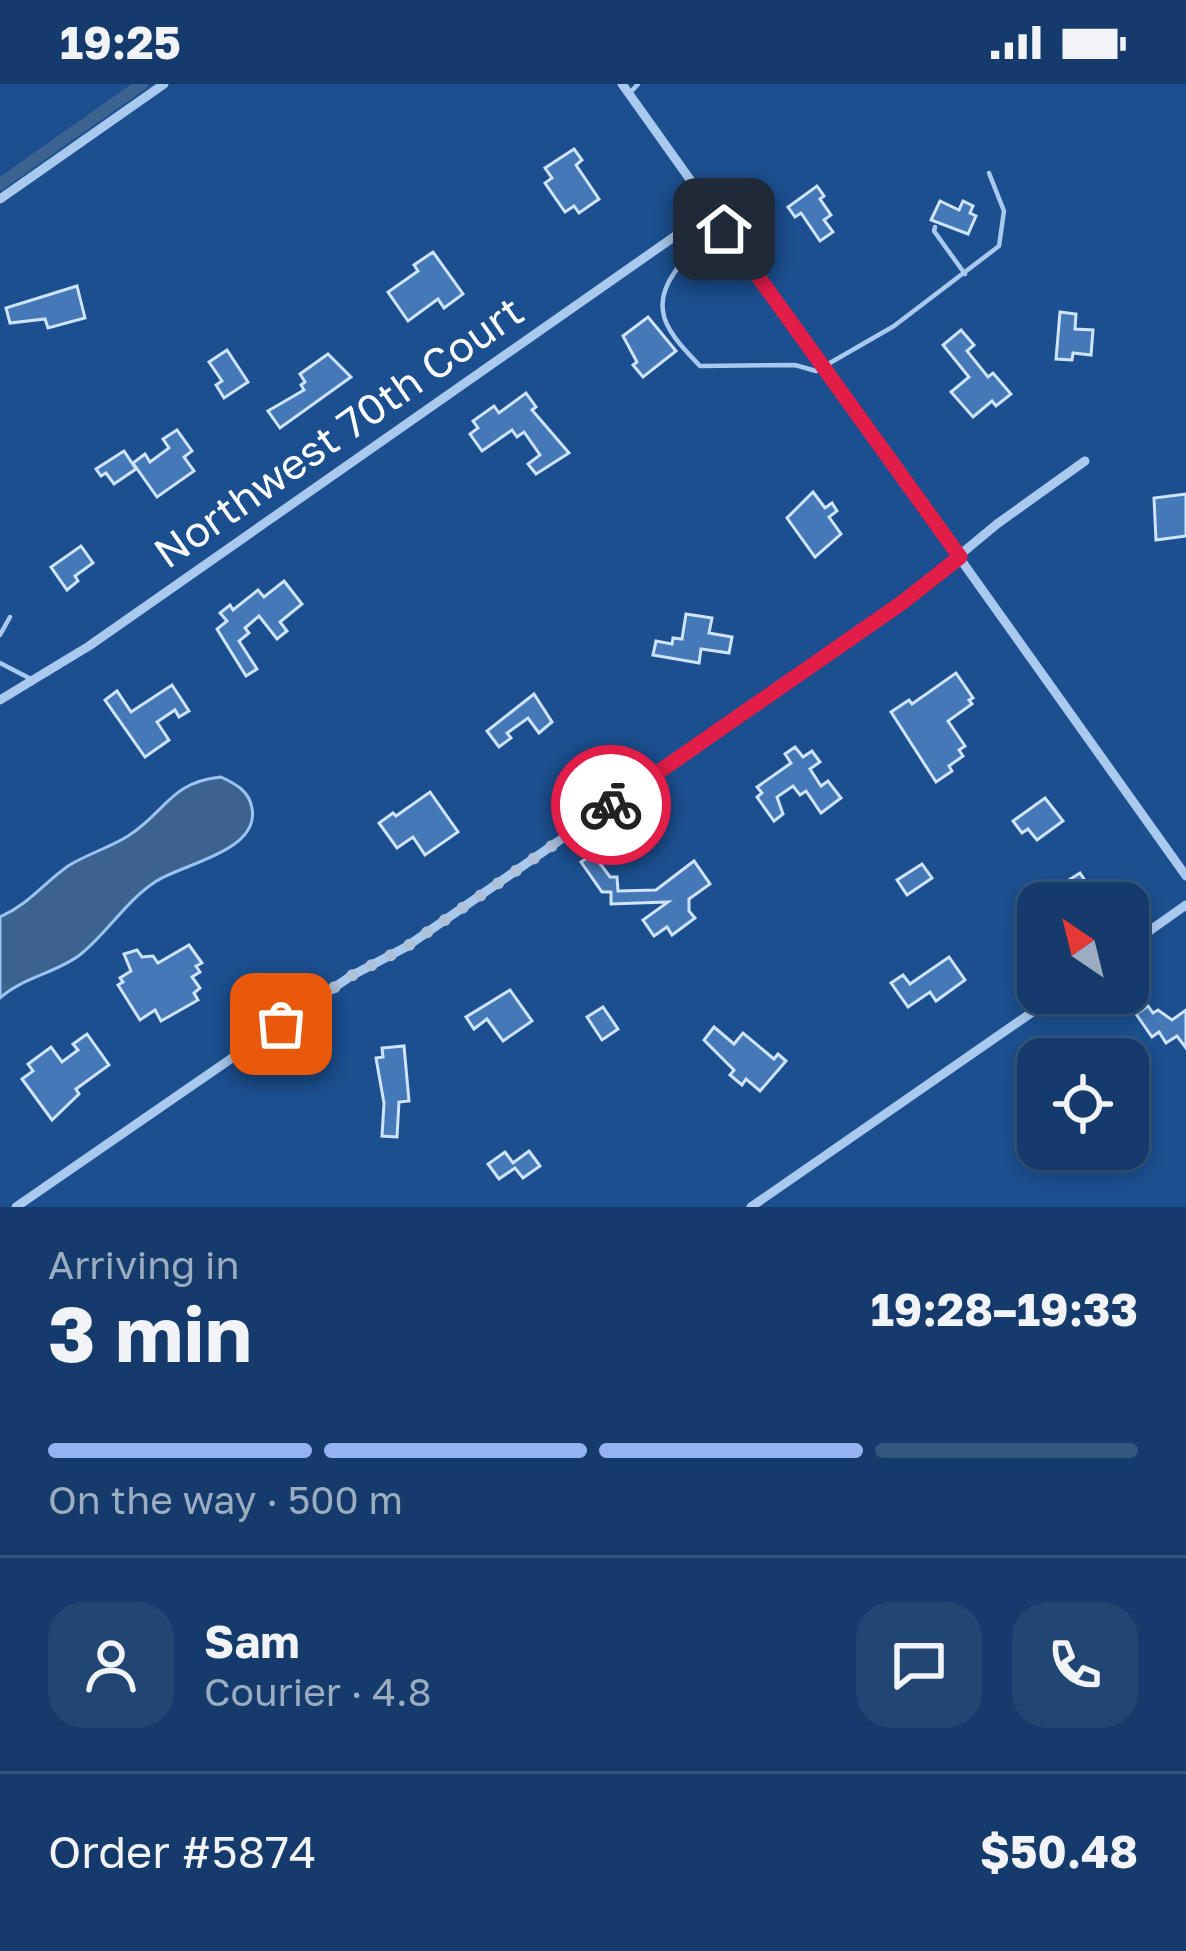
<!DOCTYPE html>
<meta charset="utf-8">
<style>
body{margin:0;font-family:"Golos Text",sans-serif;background:#214673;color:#f1f3f6;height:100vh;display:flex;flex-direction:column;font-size:45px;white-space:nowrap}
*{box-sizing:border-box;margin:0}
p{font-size:39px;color:#9dadc1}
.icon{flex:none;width:66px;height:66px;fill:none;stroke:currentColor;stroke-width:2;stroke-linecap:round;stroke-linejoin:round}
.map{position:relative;height:1123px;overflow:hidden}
.drawer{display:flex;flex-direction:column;background:#143b6b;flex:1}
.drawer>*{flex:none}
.needle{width:78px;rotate:325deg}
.buttons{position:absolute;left:1017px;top:798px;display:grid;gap:24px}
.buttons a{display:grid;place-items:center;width:132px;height:132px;border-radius:24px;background:#143b6b;box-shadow:0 6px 18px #0003,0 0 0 3px #33557e;font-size:60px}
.pin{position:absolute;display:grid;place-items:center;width:102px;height:102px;color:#fff;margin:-51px;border-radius:24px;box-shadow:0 6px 18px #0006}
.courier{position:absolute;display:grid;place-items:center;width:120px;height:120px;margin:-60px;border:9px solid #e11d48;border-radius:50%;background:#fff;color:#222;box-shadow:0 3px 15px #0007}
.overview em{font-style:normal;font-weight:700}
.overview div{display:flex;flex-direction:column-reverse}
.overview{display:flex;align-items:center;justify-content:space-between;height:204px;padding:0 48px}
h1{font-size:78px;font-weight:700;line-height:90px}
.bar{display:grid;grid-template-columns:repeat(4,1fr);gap:18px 12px;align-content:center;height:144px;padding:0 48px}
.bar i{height:15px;border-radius:9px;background:#33557e}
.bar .current{background:#95b2f1}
.bar p{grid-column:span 4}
.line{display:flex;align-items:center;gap:30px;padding:0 48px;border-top:3px solid #33557e}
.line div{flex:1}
.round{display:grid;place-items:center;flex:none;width:126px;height:126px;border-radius:36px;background:#214673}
.status{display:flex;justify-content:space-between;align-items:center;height:84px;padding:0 60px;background:#143b6b;direction:ltr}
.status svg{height:33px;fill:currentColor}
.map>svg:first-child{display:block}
</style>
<div class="status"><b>19:25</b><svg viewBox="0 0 49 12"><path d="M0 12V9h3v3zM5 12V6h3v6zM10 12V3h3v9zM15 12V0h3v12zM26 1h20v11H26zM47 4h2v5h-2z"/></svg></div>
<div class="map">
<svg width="1186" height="1123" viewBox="0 0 1186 1123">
<rect width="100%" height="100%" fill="#1b4f8f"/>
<path fill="#3c6290" stroke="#9cc4f0" stroke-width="3" d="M221 693C236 700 249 707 252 724 260 768 181 780 155 798 126 817 108 848 81 870 57 889 23 893 0 914V833C29 820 44 799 68 782 87 770 109 764 128 752 166 728 170 698 221 693Z"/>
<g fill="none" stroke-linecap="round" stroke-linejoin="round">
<path stroke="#3c6290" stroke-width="12" d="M0 100 142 0"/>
</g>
<g fill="#4478b7" stroke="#cfe3fa" stroke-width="3">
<path d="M574 65 582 76 576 81 599 115 579 129 574 122 565 128 545 99 552 94 545 84Z"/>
<path d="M817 102 824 112 820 115 831 131 824 136 833 148 820 157 801 129 795 133 788 123Z"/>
<path d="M940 117 959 126 963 117 973 122 970 129 976 132 968 150 931 136Z"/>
<path d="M433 168 463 210 444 224 438 215 408 237 388 208 418 187 414 181Z"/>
<path d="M77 202 85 234 48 244 45 235 10 239 6 224Z"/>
<path d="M1060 228 1076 230 1075 245 1093 246 1091 271 1073 269 1072 276 1056 275Z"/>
<path d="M648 233 676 267 643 293 633 281 637 278 623 252Z"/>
<path d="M961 246 974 261 967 267 988 293 993 289 1011 310 996 322 992 317 973 333 951 308 969 293 943 261Z"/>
<path d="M227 266 248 298 224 314 216 301 222 297 209 278Z"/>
<path d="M328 270 351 293 280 344 268 327 304 306 301 301 305 298 300 290Z"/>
<path d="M526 309 536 323 532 326 569 369 536 390 528 380 540 371 524 348 517 353 512 346 482 367 470 350 478 344 473 337 494 322 499 329Z"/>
<path d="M177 346 192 367 184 373 194 387 157 413 133 379 145 370 150 378 169 364 163 355Z"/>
<path d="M124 367 136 385 114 400 106 389 101 392 96 385Z"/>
<path d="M813 408 825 424 832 419 837 427 829 433 841 450 815 473 787 434Z"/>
<path d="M1186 410V452L1156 456 1154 414Z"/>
<path d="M81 462 93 479 75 492 78 497 67 506 51 483Z"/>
<path d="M284 497 302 520 280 538 287 547 277 555 259 532 245 544 249 549 239 557 257 585 246 592 217 545 227 537 220 529 230 521 233 526 258 506 264 513Z"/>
<path d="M686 530 712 534 709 549 732 553 729 569 701 565 699 579 653 571 656 557 672 560 673 554 682 555Z"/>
<path d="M956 589 973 614 969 616 972 620 948 637 965 662 959 666 963 672 949 682 952 687 936 698 891 628 909 616 912 620Z"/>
<path d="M172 601 189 627 179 633 175 626 157 638 169 656 145 673 105 616 117 607 131 628Z"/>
<path d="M534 610 552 638 539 649 528 634 507 649 511 654 499 663 487 647Z"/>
<path d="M795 663 803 673 812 667 820 678 810 685 821 702 828 697 841 714 821 729 806 707 800 711 793 702 777 713 783 730 774 737 757 713 762 709 757 703 791 679 785 670Z"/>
<path d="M430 708 458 748 425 771 413 753 397 764 379 739 393 729 396 732Z"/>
<path d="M1045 714 1063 737 1037 756 1028 745 1022 749 1013 737Z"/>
<path d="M593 770 610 793H617L618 807 656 806 694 777 710 800 689 815V827L695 834 672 851 667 843 654 852 643 836 668 818 611 820V808H602L581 778Z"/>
<path d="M922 780 932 794 907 811 897 796Z"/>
<path d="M1080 789 1092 807 1065 819 1056 804Z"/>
<path d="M189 861 202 879 196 882 200 888 192 893 200 904 194 909 198 916 161 937 155 926 140 936 118 901 123 898 120 894 131 887 124 870 137 866 142 873 153 872 158 879Z"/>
<path d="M949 873 965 896 936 917 930 908 908 923 891 899 903 891 910 900Z"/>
<path d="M510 906 532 937 503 957 487 935 474 945 466 933Z"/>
<path d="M1148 922 1153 929 1158 926 1172 936 1186 926V964L1177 952 1166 959 1159 948 1152 953 1136 930Z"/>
<path d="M603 923 618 945 602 956 587 933Z"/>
<path d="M714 943 734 960 743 949 774 975 778 970 786 977 760 1007 746 995 742 1001 730 991 734 986 704 956Z"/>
<path d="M87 950 109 981 76 1005 79 1010 52 1036 22 995 33 987 28 980 51 963 62 978 78 966 73 960Z"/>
<path d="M404 962 409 1017 399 1018 397 1053 382 1052 384 1019 376 974 383 973 382 964Z"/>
<path d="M529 1067 540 1082 523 1094 515 1084 499 1095 488 1080 505 1068 513 1079Z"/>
</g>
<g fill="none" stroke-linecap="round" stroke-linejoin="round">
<g stroke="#a9c9ee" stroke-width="4.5">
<path d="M629 10 638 0"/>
<path d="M935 143 934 147 965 190"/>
<path d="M722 145C698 160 658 194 663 227 665 247 687 268 700 282L795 281 816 287 894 242 999 162 1004 127 989 89"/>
<path d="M0 551 10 533"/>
<path d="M0 579 31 595"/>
</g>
<g stroke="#a9c9ee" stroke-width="9">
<path d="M622 0 1186 792"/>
<path d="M0 115 164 0"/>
<path d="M0 616 89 562 711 127"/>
<path d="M1128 862 1186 821"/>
<path d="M16 1123 351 892 406 863 903 518 997 440 1085 377"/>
<path d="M751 1123 1060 909"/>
</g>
</g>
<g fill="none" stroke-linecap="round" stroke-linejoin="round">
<path stroke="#afc1d8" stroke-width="12" stroke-dasharray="0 21.6" d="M281 940 351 892 406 863 611 721"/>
<path stroke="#e11d48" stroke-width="15" d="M611 721 903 518 960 473 724 145"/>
</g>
<g text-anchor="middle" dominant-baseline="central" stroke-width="10" stroke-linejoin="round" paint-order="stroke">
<g font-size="42" fill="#fff" stroke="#1b4f8f">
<text transform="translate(338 347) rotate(-35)">Northwest 70th Court</text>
</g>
</g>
</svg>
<div class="buttons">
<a><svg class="needle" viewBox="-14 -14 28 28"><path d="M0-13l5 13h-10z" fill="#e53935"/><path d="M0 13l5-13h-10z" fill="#9dadc1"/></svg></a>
<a><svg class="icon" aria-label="locate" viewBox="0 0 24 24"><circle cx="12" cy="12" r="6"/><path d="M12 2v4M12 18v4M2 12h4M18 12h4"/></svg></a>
</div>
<div class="pin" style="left:281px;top:940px;background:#ea580c"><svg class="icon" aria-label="bag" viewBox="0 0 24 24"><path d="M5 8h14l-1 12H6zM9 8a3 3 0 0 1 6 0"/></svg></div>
<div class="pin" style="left:724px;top:145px;background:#1f2937"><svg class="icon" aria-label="home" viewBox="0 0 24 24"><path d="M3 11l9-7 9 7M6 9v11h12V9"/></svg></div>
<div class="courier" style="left:611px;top:721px"><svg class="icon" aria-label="bike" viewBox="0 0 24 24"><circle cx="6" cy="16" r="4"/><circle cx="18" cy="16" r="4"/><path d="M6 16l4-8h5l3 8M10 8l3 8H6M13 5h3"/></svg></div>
</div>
<section class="drawer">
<div class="overview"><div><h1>3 min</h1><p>Arriving in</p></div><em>19:28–19:33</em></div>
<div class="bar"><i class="current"></i><i class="current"></i><i class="current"></i><i></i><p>On the way · 500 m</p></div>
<div class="line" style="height:216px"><a class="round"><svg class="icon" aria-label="person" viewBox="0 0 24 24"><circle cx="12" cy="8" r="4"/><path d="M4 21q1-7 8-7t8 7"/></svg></a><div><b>Sam</b><p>Courier · 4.8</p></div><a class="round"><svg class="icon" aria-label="chat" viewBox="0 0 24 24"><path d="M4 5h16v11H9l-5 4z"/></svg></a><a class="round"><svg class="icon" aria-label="phone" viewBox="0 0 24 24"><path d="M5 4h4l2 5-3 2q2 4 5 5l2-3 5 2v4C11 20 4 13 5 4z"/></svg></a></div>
<div class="line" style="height:156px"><div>Order #5874</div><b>$50.48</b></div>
</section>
